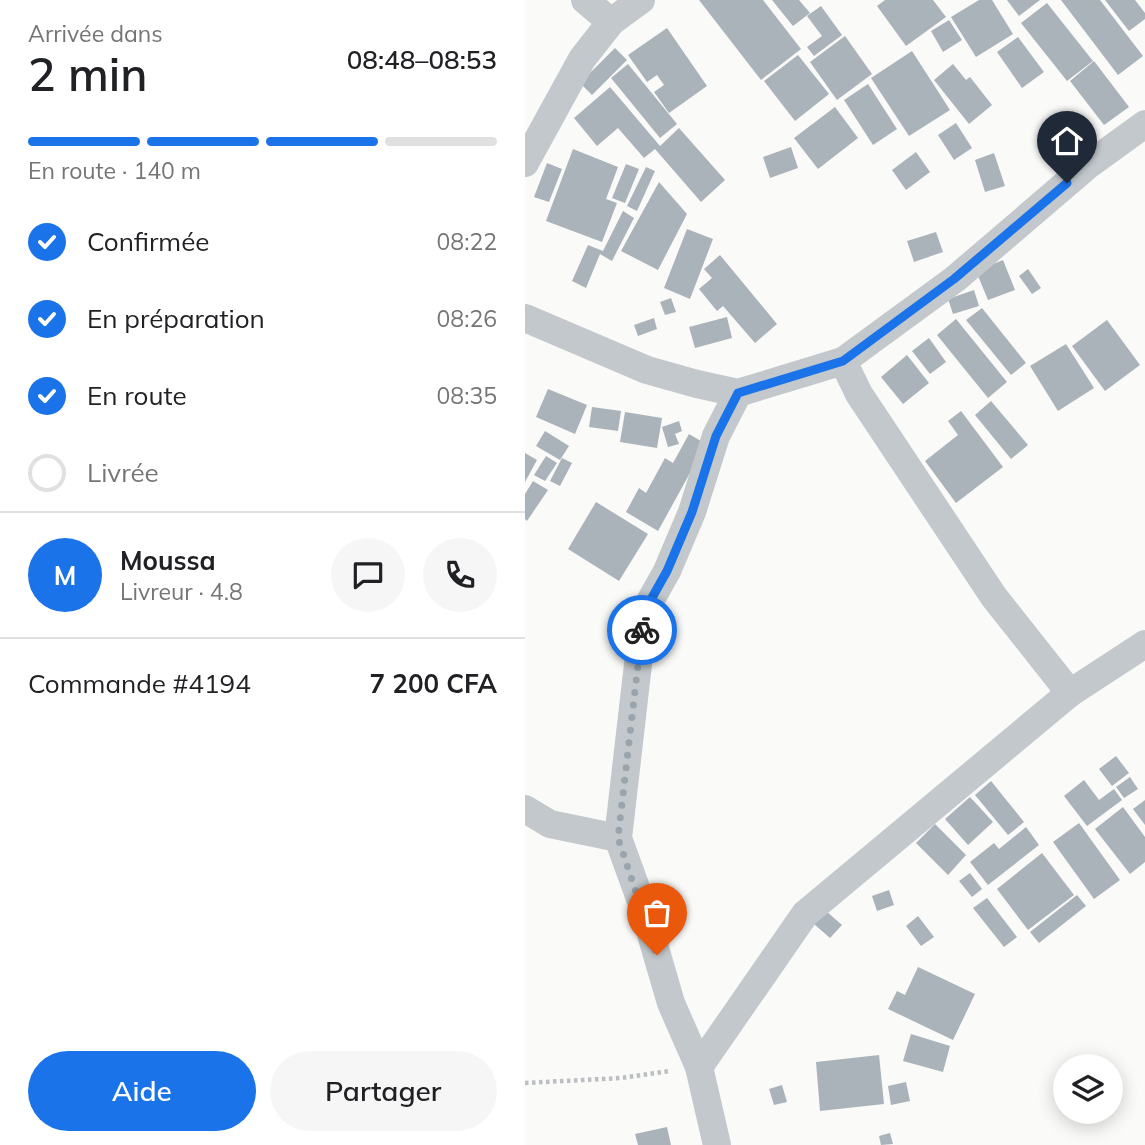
<!DOCTYPE html>
<html lang="fr">
<meta charset="utf-8">
<style>
body{margin:0;font-family:Mulish,sans-serif;background:#f6f6f6;color:#202124;height:100vh;display:flex;flex-direction:column;font-size:26px;white-space:nowrap}
*{box-sizing:border-box;margin:0}
p{font-size:23px;color:#757577}
.icon{flex:none;width:38px;height:38px;fill:none;stroke:currentColor;stroke-width:2;stroke-linecap:round;stroke-linejoin:round}
.map{position:relative;flex:1;overflow:hidden}
.sheet{display:flex;flex-direction:column;background:#fff;width:525px}
.sheet>*{flex:none}
.buttons{position:absolute;left:528px;top:1054px;display:grid;gap:14px}
.buttons a{display:grid;place-items:center;width:70px;height:70px;border-radius:50%;background:#fff;box-shadow:0 4px 18px #0003;font-size:35px}
.pin{position:absolute;display:grid;place-items:center;width:60px;height:60px;color:#fff;margin:-72px -30px;border-radius:50% 50% 50% 0;rotate:-45deg;box-shadow:0 0 7px #0007}
.pin .icon{rotate:45deg}
.courier{position:absolute;display:grid;place-items:center;width:70px;height:70px;margin:-35px;border:5px solid #1a73e8;border-radius:50%;background:#fff;color:#222;box-shadow:0 2px 9px #0007}
.summary em{font-style:normal;font-weight:600}
.summary div{display:flex;flex-direction:column-reverse}
.summary{display:flex;align-items:center;justify-content:space-between;height:119px;padding:0 28px}
h1{font-size:46px;font-weight:600;line-height:52px}
.bar{display:grid;grid-template-columns:repeat(4,1fr);gap:10px 7px;align-content:center;height:84px;padding:0 28px}
.bar i{height:9px;border-radius:5px;background:#e0e0e0}
.bar .on{background:#1a73e8}
.bar p{grid-column:span 4}
.line{display:flex;align-items:center;gap:18px;padding:0 28px;border-top:2px solid #e0e0e0}
.line div{flex:1}
.round{display:grid;place-items:center;flex:none;width:74px;height:74px;border-radius:37px;background:#f6f6f6}
ol{padding:0 28px;list-style:none}
li{display:flex;align-items:center;gap:21px;height:77px}
li p{margin-inline-start:auto}
li .icon{padding:7px;border-radius:50%;background:#1a73e8;color:#fff;stroke-width:4}
li:last-child{color:#757577}
li i{width:38px;height:38px;border:4px solid #e0e0e0;border-radius:50%}
.action{display:flex;gap:14px;margin-top:auto;padding:14px 28px}
.action a{flex:1;height:80px;border-radius:42px;background:#1a73e8;color:#fff;font-size:28px;font-weight:600;line-height:80px;text-align:center}
.action a+a{background:#f6f6f6;color:#202124}
main{display:flex;flex:1;min-height:0}
.map>svg:first-child{display:block}
</style>
<main>
<section class="sheet">
<div class="summary"><div><h1>2 min</h1><p>Arrivée dans</p></div><em>08:48–08:53</em></div>
<div class="bar"><i class="on"></i><i class="on"></i><i class="on"></i><i></i><p>En route · 140 m</p></div>
<ol>
<li><svg class="icon" aria-label="check" viewBox="0 0 24 24"><path d="M5 12l5 5 9-10"/></svg>Confirmée<p>08:22</p></li>
<li><svg class="icon" aria-label="check" viewBox="0 0 24 24"><path d="M5 12l5 5 9-10"/></svg>En préparation<p>08:26</p></li>
<li><svg class="icon" aria-label="check" viewBox="0 0 24 24"><path d="M5 12l5 5 9-10"/></svg>En route<p>08:35</p></li>
<li><i></i>Livrée</li>
</ol>
<div class="line" style="height:126px"><b class="round" style="background:#1a73e8;color:#fff">M</b><div><b>Moussa</b><p>Livreur · 4.8</p></div><a class="round"><svg class="icon" aria-label="chat" viewBox="0 0 24 24"><path d="M4 5h16v11H9l-5 4z"/></svg></a><a class="round"><svg class="icon" aria-label="phone" viewBox="0 0 24 24"><path d="M5 4h4l2 5-3 2q2 4 5 5l2-3 5 2v4C11 20 4 13 5 4z"/></svg></a></div>
<div class="line" style="height:91px"><div>Commande #4194</div><b>7 200 CFA</b></div>
<div class="action"><a>Aide</a><a>Partager</a></div>
</section>
<div class="map">
<svg width="620" height="1145" viewBox="0 0 620 1145">
<rect width="100%" height="100%" fill="#fafaf8"/>
<g fill="#aab3b9">
<path d="M174 0H238L276 49 236 80Z"/>
<path d="M247 0H274L285 13 268 26Z"/>
<path d="M360 0H408L421 17 381 46 352 6Z"/>
<path d="M454 0H467L488 34 451 57 426 17Z"/>
<path d="M482 0H515L494 16Z"/>
<path d="M536 0H575L618 56 593 75Z"/>
<path d="M580 0H610L620 13V19L604 31Z"/>
<path d="M522 3 568 61 542 81 496 23Z"/>
<path d="M296 6 317 35 289 56 282 47 297 36 282 16Z"/>
<path d="M424 20 437 40 418 52 406 31Z"/>
<path d="M142 28 182 86 144 113 129 92 139 85 132 75 122 82 103 55Z"/>
<path d="M320 36 347 74 312 100 285 62Z"/>
<path d="M493 37 519 72 497 88 472 52Z"/>
<path d="M90 48 102 60 67 95 55 83Z"/>
<path d="M387 51 425 110 384 136 346 78Z"/>
<path d="M273 55 304 94 270 121 239 81Z"/>
<path d="M569 61 604 107 579 125 545 81Z"/>
<path d="M103 64 152 124 135 138 86 78Z"/>
<path d="M428 64 441 80 445 77 467 105 444 124 409 80Z"/>
<path d="M343 84 372 129 348 145 319 100Z"/>
<path d="M85 87 135 146 154 128 200 180 176 202 130 149 119 158 93 128 72 146 49 118Z"/>
<path d="M310 107 333 138 293 169 269 138Z"/>
<path d="M431 123 447 148 429 160 413 135Z"/>
<path d="M266 147 273 168 245 178 238 157Z"/>
<path d="M48 149 93 167 81 199 92 203 77 242 21 221Z"/>
<path d="M391 152 405 172 381 190 367 170Z"/>
<path d="M469 153 480 186 460 192 450 160Z"/>
<path d="M22 163 37 169 24 202 9 197Z"/>
<path d="M101 164 114 169 100 203 87 198Z"/>
<path d="M121 167 130 171 112 211 102 206Z"/>
<path d="M134 182 162 214 133 270 96 251Z"/>
<path d="M98 211 109 218 87 261 75 254 61 288 47 281 63 245 78 251Z"/>
<path d="M162 229 188 239 165 299 139 288Z"/>
<path d="M411 232 418 252 389 262 382 241Z"/>
<path d="M195 255 252 324 230 343 198 306 192 311 174 289 187 278 179 269Z"/>
<path d="M478 260 490 290 463 300 451 271Z"/>
<path d="M503 269 516 288 507 294 494 276Z"/>
<path d="M449 290 454 306 428 314 423 299Z"/>
<path d="M146 298 151 312 140 315 135 302Z"/>
<path d="M457 308 501 363 486 375 441 320Z"/>
<path d="M202 317 207 338 170 348 164 327Z"/>
<path d="M129 318 132 329 113 336 109 325Z"/>
<path d="M431 319 482 382 463 398 412 335Z"/>
<path d="M582 320 615 365 580 391 547 346Z"/>
<path d="M404 338 421 362 405 374 387 351Z"/>
<path d="M541 344 569 388 533 411 505 366Z"/>
<path d="M382 355 404 383 378 404 356 377Z"/>
<path d="M23 389 62 405 50 434 11 417Z"/>
<path d="M466 401 503 445 486 459 450 415Z"/>
<path d="M67 407 96 411 93 431 64 427Z"/>
<path d="M436 411 478 467 431 503 400 461 433 435 423 421Z"/>
<path d="M100 412 137 418 132 448 95 442Z"/>
<path d="M154 421 157 431 150 434 154 444 143 447 137 427Z"/>
<path d="M20 431 44 446 35 460 11 446Z"/>
<path d="M164 434 181 444 133 531 101 512 114 488 121 493 140 458 148 463Z"/>
<path d="M0 453 12 460 0 482Z"/>
<path d="M21 456 32 463 20 481 9 475Z"/>
<path d="M37 458 47 463 35 486 25 481Z"/>
<path d="M8 481 23 490 2 521 0 519V494Z"/>
<path d="M71 502 123 534 94 581 43 549Z"/>
<path d="M591 756 604 773 587 786 574 769Z"/>
<path d="M605 777 613 789 599 798 591 787Z"/>
<path d="M559 780 574 800 589 789 597 800 562 826 539 796Z"/>
<path d="M466 781 499 822 483 835 450 795Z"/>
<path d="M445 797 468 822 443 845 420 819Z"/>
<path d="M620 800V825L608 809Z"/>
<path d="M598 807 620 837V862L605 874 570 829Z"/>
<path d="M554 823 595 880 569 899 528 842Z"/>
<path d="M410 824 441 855 423 875 391 843Z"/>
<path d="M501 827 514 845 463 885 445 862 469 843 474 849Z"/>
<path d="M517 853 549 895 503 930 472 889Z"/>
<path d="M445 873 457 889 447 897 434 881Z"/>
<path d="M364 890 369 905 352 911 347 896Z"/>
<path d="M552 895 561 906 514 943 505 932Z"/>
<path d="M462 898 492 937 479 947 448 908Z"/>
<path d="M301 911 317 925 305 938 289 924Z"/>
<path d="M393 916 409 937 396 946 381 926Z"/>
<path d="M393 967 450 994 428 1040 363 1009 372 991 380 995Z"/>
<path d="M386 1034 425 1046 418 1072 378 1061Z"/>
<path d="M354 1055 359 1104 295 1111 291 1062Z"/>
<path d="M381 1082 385 1101 366 1105 363 1086Z"/>
<path d="M257 1085 262 1102 249 1105 244 1089Z"/>
<path d="M142 1127 146 1145H113L110 1134Z"/>
<path d="M365 1133 368 1144 356 1145 354 1136Z"/>
</g>
<g fill="none" stroke-linecap="round" stroke-linejoin="round">
<path stroke="#bbbfc2" stroke-width="4.5" stroke-dasharray="3.5 3.5" stroke-linecap="butt" d="M0 1083 96 1078 145 1071"/>
<g stroke="#c3c8cc" stroke-width="28">
<path d="M60 0 86 22"/>
<path d="M0 163 57 59 86 22 116 0"/>
<path d="M0 318 122 370 172 384 213 393 318 361 430 279 562 166 620 124"/>
<path d="M318 361 334 394 469 597 545 693"/>
<path d="M0 809 25 824 93 838"/>
<path d="M174 1067 280 914 545 693 620 644"/>
<path d="M192 1145 174 1067 146 1003 118 907 93 838 119 612 142 571 167 512 191 436 213 393"/>
</g>
</g>
<g fill="none" stroke-linecap="round" stroke-linejoin="round">
<path stroke="#99a4ac" stroke-width="7" stroke-dasharray="0 12.6" d="M117 630 93 838 132 955"/>
<path stroke="#1a73e8" stroke-width="9" d="M117 630 119 612 142 571 167 512 191 436 213 393 318 361 429 279 542 183"/>
</g>
</svg>
<div class="buttons">
<a><svg class="icon" aria-label="layers" viewBox="0 0 24 24"><path d="M12 4l9 5-9 5-9-5zM3 14l9 5 9-5"/></svg></a>
</div>
<div class="pin" style="left:132px;top:955px;background:#ea580c"><svg class="icon" aria-label="bag" viewBox="0 0 24 24"><path d="M5 8h14l-1 12H6zM9 8a3 3 0 0 1 6 0"/></svg></div>
<div class="pin" style="left:542px;top:183px;background:#1f2937"><svg class="icon" aria-label="home" viewBox="0 0 24 24"><path d="M3 11l9-7 9 7M6 9v11h12V9"/></svg></div>
<div class="courier" style="left:117px;top:630px"><svg class="icon" aria-label="bike" viewBox="0 0 24 24"><circle cx="6" cy="16" r="4"/><circle cx="18" cy="16" r="4"/><path d="M6 16l4-8h5l3 8M10 8l3 8H6M13 5h3"/></svg></div>
</div>
</main>
